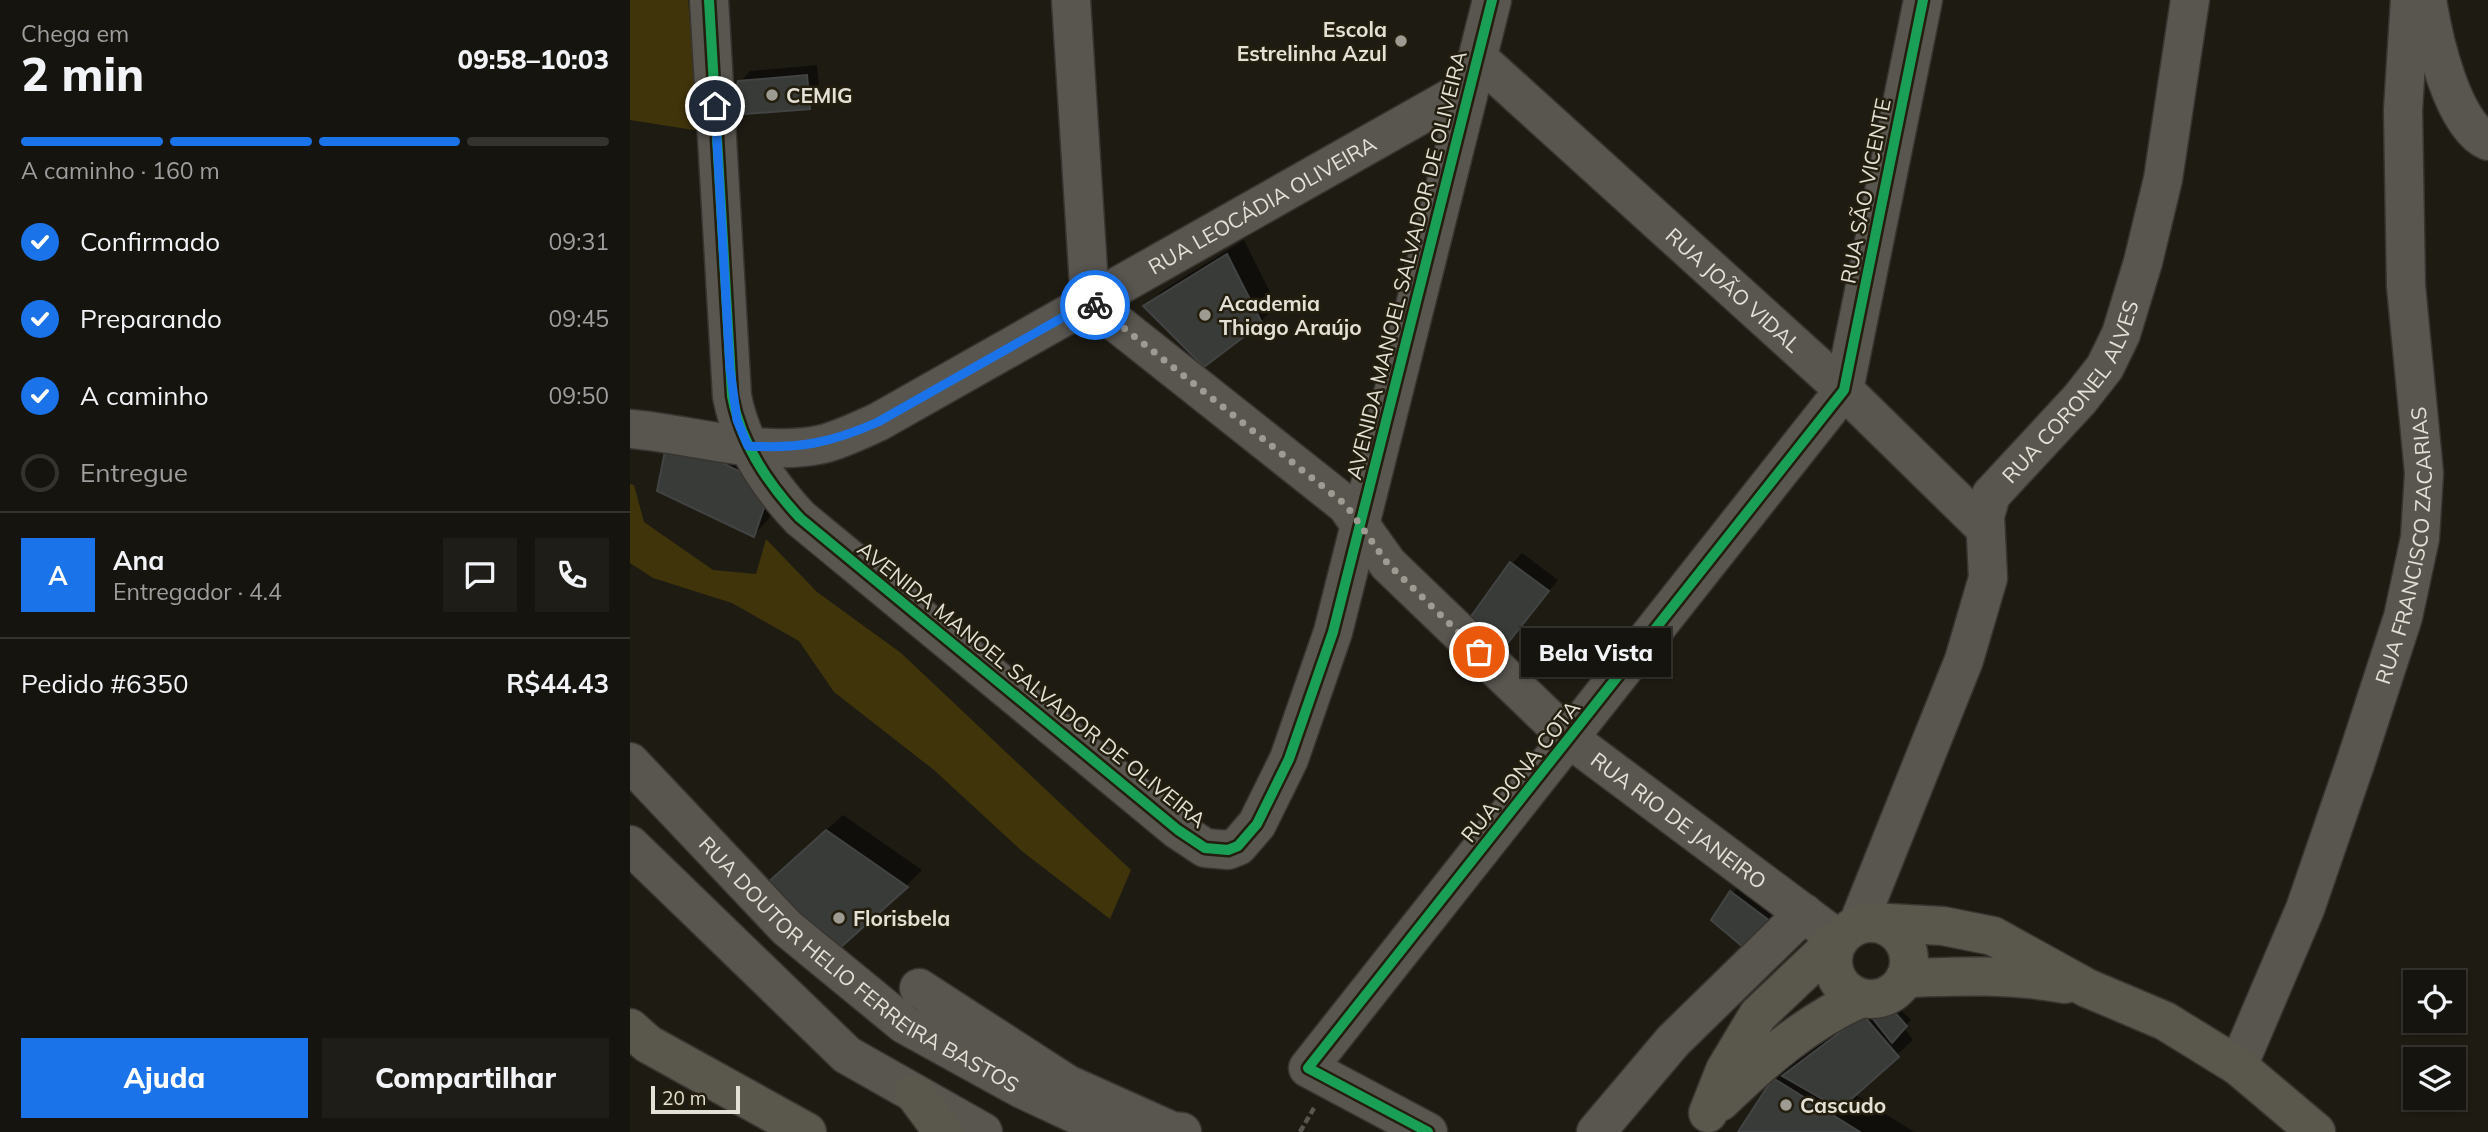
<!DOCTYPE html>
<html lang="pt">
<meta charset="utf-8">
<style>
body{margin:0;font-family:Mulish,sans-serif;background:#1f1d17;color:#f1f3f6;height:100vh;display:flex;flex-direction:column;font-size:26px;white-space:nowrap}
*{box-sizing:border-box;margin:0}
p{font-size:23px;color:#9e9e9e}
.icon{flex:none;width:38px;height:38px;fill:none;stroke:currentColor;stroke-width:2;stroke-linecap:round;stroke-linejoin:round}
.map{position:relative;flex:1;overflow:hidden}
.details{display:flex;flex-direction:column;background:#16140e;width:630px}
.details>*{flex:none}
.controls{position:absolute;left:1773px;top:970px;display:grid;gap:14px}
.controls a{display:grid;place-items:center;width:63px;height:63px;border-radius:0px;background:#16140e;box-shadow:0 2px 5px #0004,0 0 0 2px #35332e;font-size:35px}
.scale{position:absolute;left:21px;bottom:18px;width:89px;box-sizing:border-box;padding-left:7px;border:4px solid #e3e0d6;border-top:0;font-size:19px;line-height:24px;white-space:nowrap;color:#e3e0d6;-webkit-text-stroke:5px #231e0e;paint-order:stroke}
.pin{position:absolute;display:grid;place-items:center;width:60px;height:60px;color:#fff;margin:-30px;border:4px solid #fff;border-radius:50%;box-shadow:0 2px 7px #0007}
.courier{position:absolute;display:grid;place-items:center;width:70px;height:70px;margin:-35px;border:5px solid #1a73e8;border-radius:50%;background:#fff;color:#222;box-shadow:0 2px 9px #0007}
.bubble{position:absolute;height:49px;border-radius:0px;background:#16140e;box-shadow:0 2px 5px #0004,0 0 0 2px #35332e;font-size:23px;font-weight:800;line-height:49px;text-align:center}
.summary em{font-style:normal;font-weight:800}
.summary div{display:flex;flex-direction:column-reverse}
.summary{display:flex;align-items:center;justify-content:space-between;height:119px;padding:0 21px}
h1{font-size:46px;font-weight:800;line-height:52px}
.bar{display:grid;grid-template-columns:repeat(4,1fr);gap:10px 7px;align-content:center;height:84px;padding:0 21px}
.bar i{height:9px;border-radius:5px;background:#35332e}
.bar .on{background:#1a73e8}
.bar p{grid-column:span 4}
.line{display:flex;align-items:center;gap:18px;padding:0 21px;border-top:2px solid #35332e}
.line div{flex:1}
.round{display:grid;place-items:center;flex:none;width:74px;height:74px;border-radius:0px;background:#1f1d17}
ol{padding:0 21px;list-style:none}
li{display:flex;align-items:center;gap:21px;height:77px}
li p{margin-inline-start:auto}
li .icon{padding:7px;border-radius:50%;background:#1a73e8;color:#fff;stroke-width:4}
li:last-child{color:#9e9e9e}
li i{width:38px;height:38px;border:4px solid #35332e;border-radius:50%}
.button{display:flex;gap:14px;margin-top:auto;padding:14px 21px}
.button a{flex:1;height:80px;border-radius:0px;background:#1a73e8;color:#fff;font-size:28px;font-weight:800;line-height:80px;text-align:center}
.button a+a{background:#1f1d17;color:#f1f3f6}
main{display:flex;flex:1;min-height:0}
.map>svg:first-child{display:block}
</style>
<main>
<section class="details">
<div class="summary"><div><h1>2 min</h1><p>Chega em</p></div><em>09:58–10:03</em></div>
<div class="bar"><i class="on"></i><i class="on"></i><i class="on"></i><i></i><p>A caminho · 160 m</p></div>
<ol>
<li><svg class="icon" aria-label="check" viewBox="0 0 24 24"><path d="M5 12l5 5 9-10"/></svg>Confirmado<p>09:31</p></li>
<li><svg class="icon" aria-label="check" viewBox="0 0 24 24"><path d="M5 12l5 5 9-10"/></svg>Preparando<p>09:45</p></li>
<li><svg class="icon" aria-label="check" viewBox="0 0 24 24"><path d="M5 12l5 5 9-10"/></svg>A caminho<p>09:50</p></li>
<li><i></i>Entregue</li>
</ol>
<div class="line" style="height:126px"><b class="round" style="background:#1a73e8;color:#fff">A</b><div><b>Ana</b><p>Entregador · 4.4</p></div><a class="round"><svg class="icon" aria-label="chat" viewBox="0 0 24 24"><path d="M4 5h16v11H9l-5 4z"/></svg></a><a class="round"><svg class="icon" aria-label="phone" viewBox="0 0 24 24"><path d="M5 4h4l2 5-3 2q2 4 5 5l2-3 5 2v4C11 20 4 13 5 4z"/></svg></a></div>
<div class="line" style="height:91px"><div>Pedido #6350</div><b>R$44.43</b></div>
<div class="button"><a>Ajuda</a><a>Compartilhar</a></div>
</section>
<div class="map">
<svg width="1858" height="1132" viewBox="0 0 1858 1132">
<rect width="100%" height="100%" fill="#1e1b13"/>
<g fill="#40340b">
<path d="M0 0H58L70 131 0 120Z"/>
<path d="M0 484 4 485 14 522 83 570 126 574 136 539 187 592 271 653 501 870 480 919 393 852 304 770 204 692 169 641 102 603 23 578 0 563Z"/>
</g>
<g fill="#0007">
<path d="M187 65 190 96 179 107 110 82 120 71Z"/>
<path d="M614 240 647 306 630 322 516 306 532 291Z"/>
<path d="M55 421 156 470 139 519 123 535Z"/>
<path d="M892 553 928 580 873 647 882 564Z"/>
<path d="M213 815 292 870 276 886 153 870Z"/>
<path d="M1112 881 1149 910 1130 939 1083 920Z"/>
<path d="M1250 1000 1255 1006 1263 1002 1281 1020 1274 1028 1283 1040 1224 1094 1284 1132H1111L1144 1079 1165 1058 1169 1060Z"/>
</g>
<g fill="#383b38" stroke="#424443" stroke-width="2">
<path d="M177 75 180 109 101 115 108 81Z"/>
<path d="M597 254 632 323 574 367 513 306Z"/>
<path d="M38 436 141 487 124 537 27 491Z"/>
<path d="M880 562 919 591 873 649 839 619Z"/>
<path d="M196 830 278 887 210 948 134 886Z"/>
<path d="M1100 891 1140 921 1119 952 1081 920Z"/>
<path d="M1258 1005 1277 1026 1262 1043 1240 1015Z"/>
<path d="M1233 1015 1269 1057 1210 1109 1152 1076Z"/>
<path d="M1143 1078 1230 1132H1108Z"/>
</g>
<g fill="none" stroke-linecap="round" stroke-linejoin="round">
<g stroke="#383530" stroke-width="41">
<g id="minor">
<path d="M79 0 102 396C111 444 137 483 170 518L548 830 575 848 598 850 608 846 627 824 659 759 703 632 862 0"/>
<path id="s1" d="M441 0 460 302 716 505 758 564 940 739 1208 939"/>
<path d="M1797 0C1803 37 1822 125 1858 141"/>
<path id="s2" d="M848 58 1214 390 1355 528"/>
<path id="s3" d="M0 429C63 434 130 458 193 444 212 439 230 430 248 422L840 87"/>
<path id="s4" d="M0 762 157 928 274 1024 392 1089 484 1132"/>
<path d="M0 845 217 1055 353 1132"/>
<path id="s5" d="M1228 924 1334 660 1358 578 1355 516 1361 495 1450 399 1475 367 1491 334 1513 262 1533 179 1560 0"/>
<path d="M289 988 437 1084 542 1131 552 1132"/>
<path id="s6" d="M1608 1066 1675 909 1726 761 1773 617 1790 538 1794 473 1776 286 1773 110 1780 0"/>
<path d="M798 1132 678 1068 1214 390 1293 0"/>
<path d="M966 1132 1043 1041 1174 913"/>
</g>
</g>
<g stroke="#383530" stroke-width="41">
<g id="major">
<path d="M1241 922 1313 926 1363 936 1457 988 1535 1021 1608 1066 1686 1132"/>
<circle cx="1241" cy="961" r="38"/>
<path d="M1275 978C1329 976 1381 974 1435 984"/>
<path d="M0 1028 18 1044 177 1132"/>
<path d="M284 1093 313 1132"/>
<path d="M1090 1102C1134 1060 1175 1023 1231 998"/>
<path d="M1078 1113 1095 1070 1128 1015 1208 939"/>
</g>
</g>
<path stroke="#595650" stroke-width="4.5" stroke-dasharray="7 3.5" stroke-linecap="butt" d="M670 1132 684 1108"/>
<use href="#minor" stroke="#595650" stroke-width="38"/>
<use href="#major" stroke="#5a574c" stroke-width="38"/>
<g stroke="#231e0e" stroke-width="15">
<g id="cycleway">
<path d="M79 0 102 396C111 444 137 483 170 518L548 830 575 848 598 850 608 846 627 824 659 759 703 632 862 0"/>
<path d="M798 1132 678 1068 1214 390 1293 0"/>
</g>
</g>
<use href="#cycleway" stroke="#1a9f57" stroke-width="10"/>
</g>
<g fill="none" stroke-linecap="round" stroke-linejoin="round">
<path stroke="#9e9b92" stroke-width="7" stroke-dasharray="0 12.6" d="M465 305 716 505 758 564 849 652"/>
<path stroke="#1a73e8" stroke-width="9" d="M85 106 100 369 107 420 118 446C169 449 201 443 248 422L460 302 465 305"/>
</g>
<g fill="#9e9b92" stroke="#231e0e" stroke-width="2.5">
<circle cx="771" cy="41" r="7"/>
<circle cx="142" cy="95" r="7"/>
<circle cx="575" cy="315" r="7"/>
<circle cx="209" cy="918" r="7"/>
<circle cx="1156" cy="1105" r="7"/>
</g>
<g text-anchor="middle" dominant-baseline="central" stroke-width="5" stroke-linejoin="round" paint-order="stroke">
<g font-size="21" font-weight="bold" fill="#e3e0d6" stroke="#231e0e" text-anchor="start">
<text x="757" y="29" text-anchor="end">Escola<tspan x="757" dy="24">Estrelinha Azul</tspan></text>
<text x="156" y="95">CEMIG</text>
<text x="589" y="303">Academia<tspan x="589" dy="24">Thiago Araújo</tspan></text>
<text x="223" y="918">Florisbela</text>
<text x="1170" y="1105">Cascudo</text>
</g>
<g font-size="21" fill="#e3e0d6" stroke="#231e0e">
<text transform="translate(1235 191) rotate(-79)">RUA SÃO VICENTE</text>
<text stroke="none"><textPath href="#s3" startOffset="695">RUA LEOCÁDIA OLIVEIRA</textPath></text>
<text transform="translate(776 265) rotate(-76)">AVENIDA MANOEL SALVADOR DE OLIVEIRA</text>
<text stroke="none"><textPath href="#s2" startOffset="345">RUA JOÃO VIDAL</textPath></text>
<text stroke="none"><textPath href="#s5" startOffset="586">RUA CORONEL ALVES</textPath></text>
<text stroke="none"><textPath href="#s6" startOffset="550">RUA FRANCISCO ZACARIAS</textPath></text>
<text transform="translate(402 684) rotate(39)">AVENIDA MANOEL SALVADOR DE OLIVEIRA</text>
<text transform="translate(890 771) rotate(-51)">RUA DONA COTA</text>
<text stroke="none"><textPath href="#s1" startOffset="1090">RUA RIO DE JANEIRO</textPath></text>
<text stroke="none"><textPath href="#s4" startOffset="308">RUA DOUTOR HELIO FERREIRA BASTOS</textPath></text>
</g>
</g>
</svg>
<div class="controls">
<a><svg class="icon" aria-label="locate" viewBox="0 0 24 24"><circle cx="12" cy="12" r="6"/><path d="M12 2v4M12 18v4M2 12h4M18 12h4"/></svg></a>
<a><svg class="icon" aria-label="layers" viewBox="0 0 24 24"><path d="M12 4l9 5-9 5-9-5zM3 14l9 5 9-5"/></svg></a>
</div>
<div class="scale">20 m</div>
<div class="pin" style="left:849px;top:652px;background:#ea580c"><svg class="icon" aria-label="bag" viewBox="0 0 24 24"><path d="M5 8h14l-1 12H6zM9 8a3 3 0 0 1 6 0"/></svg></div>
<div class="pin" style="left:85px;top:106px;background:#1f2937"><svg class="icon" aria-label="home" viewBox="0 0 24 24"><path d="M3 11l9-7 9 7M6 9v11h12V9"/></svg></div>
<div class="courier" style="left:465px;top:305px"><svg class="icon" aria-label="bike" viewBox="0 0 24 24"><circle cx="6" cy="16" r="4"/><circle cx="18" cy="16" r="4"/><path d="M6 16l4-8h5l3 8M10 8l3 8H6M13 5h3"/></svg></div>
<div class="bubble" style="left:891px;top:628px;width:150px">Bela Vista</div>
</div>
</main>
